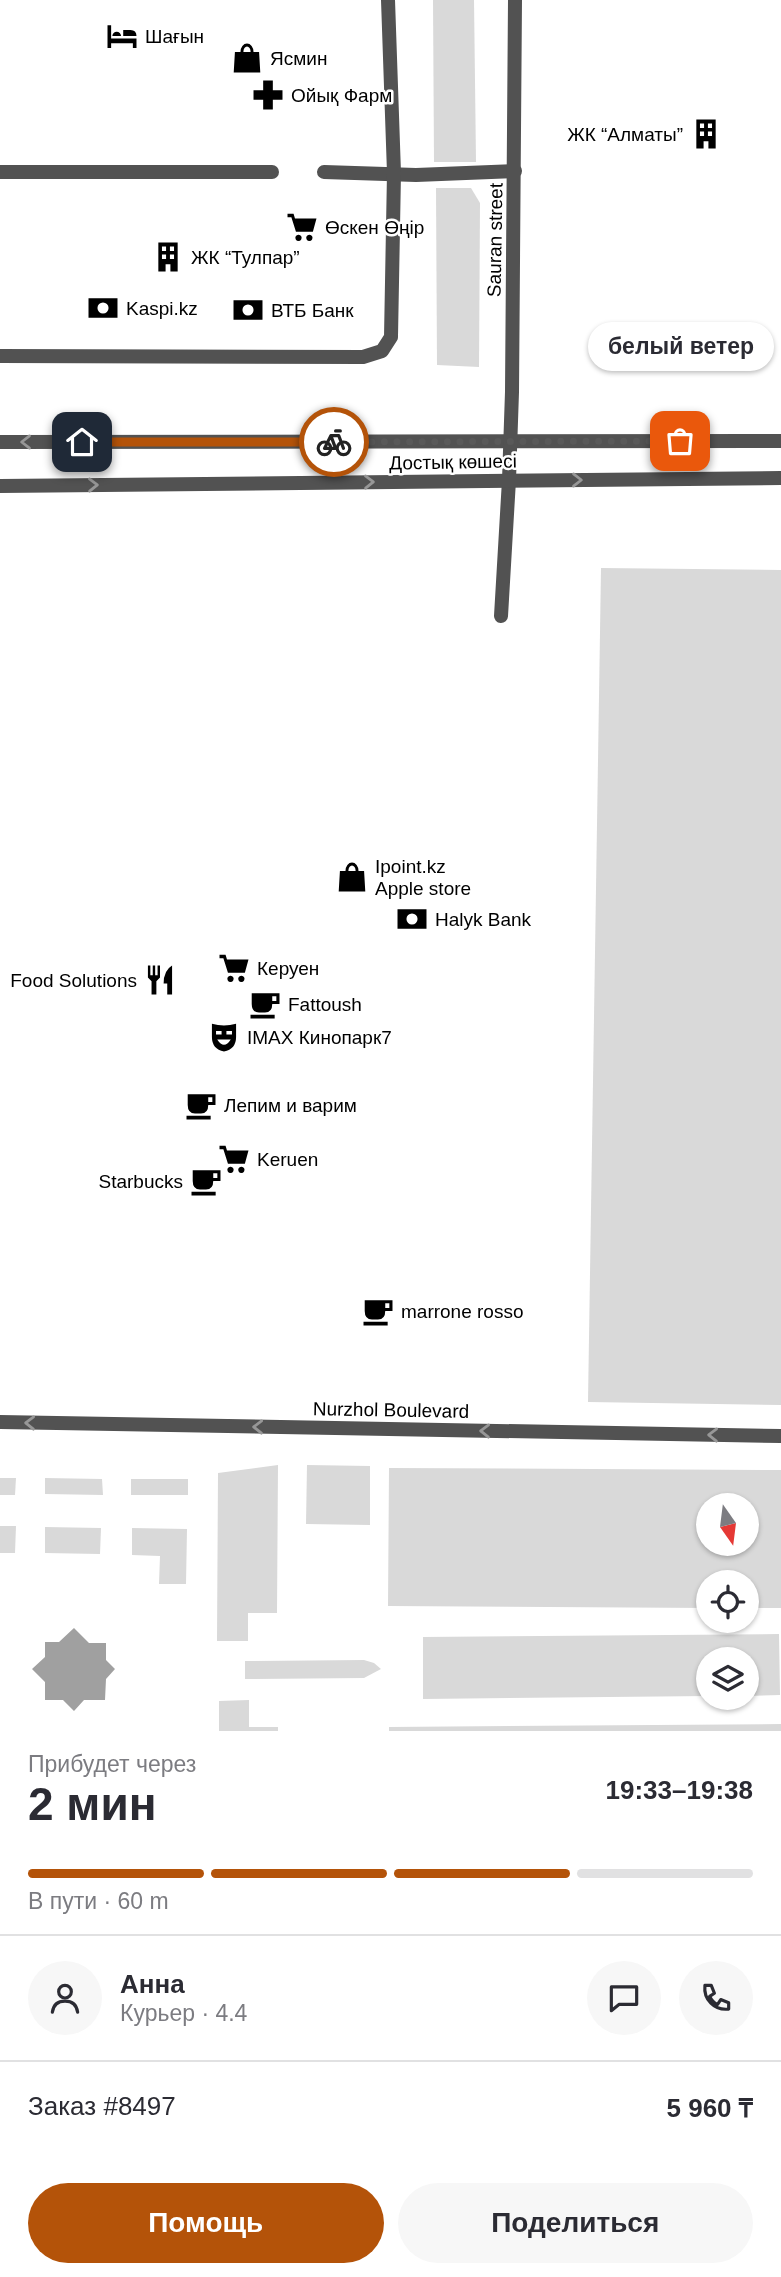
<!DOCTYPE html>
<html lang="ru">
<meta charset="utf-8">
<style>
body{margin:0;font-family:Helvetica,sans-serif;background:#f7f7f7;color:#2b2b33;height:100vh;display:flex;flex-direction:column;font-size:26px;white-space:nowrap}
*{box-sizing:border-box;margin:0}
p{font-size:23px;color:#7c7c81}
.icon{flex:none;width:38px;height:38px;fill:none;stroke:currentColor;stroke-width:2;stroke-linecap:round;stroke-linejoin:round}
.map{position:relative;height:1731px;overflow:hidden}
.panel{display:flex;flex-direction:column;background:#fff;flex:1}
.panel>*{flex:none}
.needle{width:46px;rotate:166deg}
.fabs{position:absolute;left:696px;top:1493px;display:grid;gap:14px}
.fabs a{display:grid;place-items:center;width:63px;height:63px;border-radius:50%;background:#fff;box-shadow:0 2px 5px #0004;font-size:35px}
.pin{position:absolute;display:grid;place-items:center;width:60px;height:60px;color:#fff;margin:-30px;border-radius:14px;box-shadow:0 4px 10px #0006}
.courier{position:absolute;display:grid;place-items:center;width:70px;height:70px;margin:-35px;border:5px solid #b45309;border-radius:50%;background:#fff;color:#222;box-shadow:0 2px 9px #0007}
.bubble{position:absolute;height:49px;border-radius:24px;background:#fff;box-shadow:0 2px 5px #0004;font-size:23px;font-weight:800;line-height:49px;text-align:center}
.headline em{font-style:normal;font-weight:800}
.headline div{display:flex;flex-direction:column-reverse}
.headline{display:flex;align-items:center;justify-content:space-between;height:119px;padding:0 28px}
h1{font-size:46px;font-weight:800;line-height:52px}
.bar{display:grid;grid-template-columns:repeat(4,1fr);gap:10px 7px;align-content:center;height:84px;padding:0 28px}
.bar i{height:9px;border-radius:5px;background:#e1e1e2}
.bar .selected{background:#b45309}
.bar p{grid-column:span 4}
.line{display:flex;align-items:center;gap:18px;padding:0 28px;border-top:2px solid #e1e1e2}
.line div{flex:1}
.round{display:grid;place-items:center;flex:none;width:74px;height:74px;border-radius:37px;background:#f7f7f7}
.button{display:flex;gap:14px;margin-top:auto;padding:14px 28px}
.button a{flex:1;height:80px;border-radius:42px;background:#b45309;color:#fff;font-size:28px;font-weight:800;line-height:80px;text-align:center}
.button a+a{background:#f7f7f7;color:#2b2b33}
.map>svg:first-child{display:block}
</style>
<div class="map">
<svg width="781" height="1731" viewBox="0 0 781 1731">
<rect width="100%" height="100%" fill="#fff"/>
<g fill="#d9d9d9" fill-rule="evenodd">
<path d="M433 0H474L476 162H434Z"/>
<path d="M471 188 480 203 479 367 437 365 436 188Z"/>
<path d="M601 568 781 570V1405L588 1402Z"/>
<path d="M278 1465 277 1613H248V1641H217L218 1473Z"/>
<path d="M307 1465 370 1466V1525L306 1524Z"/>
<path d="M389 1468 781 1470V1608H747V1582H709V1608L388 1606ZM709 1505H747V1544H709Z"/>
<path d="M0 1478H16L15 1495H0Z"/>
<path d="M45 1478 102 1479 103 1495 45 1494Z"/>
<rect x="131" y="1479" width="57" height="16"/>
<path d="M0 1526H16L15 1553H0Z"/>
<path d="M45 1527 101 1528 100 1554 45 1553Z"/>
<path d="M132 1528 187 1529 186 1584H159L160 1556 132 1555Z"/>
<path d="M779 1634 780 1695 747 1696V1659H709V1696L423 1699V1637Z"/>
<path d="M364 1660 374 1663 381 1669 364 1678 245 1679V1661Z"/>
<path d="M249 1700V1727H278V1731H219V1701Z"/>
<path d="M781 1724V1731H389V1727Z"/>
</g>
<path fill="#a0a0a0" d="M74 1628 89 1643H106V1660L115 1669 106 1679 105 1700H84L74 1711 63 1700H45V1682L32 1669 45 1657V1642H59Z"/>
<g fill="none" stroke-linecap="round" stroke-linejoin="round">
<g stroke="#525252" stroke-width="14">
<path d="M0 172H272"/>
<path d="M324 172 416 175 515 171"/>
<path d="M0 356 363 357 382 351 391 337 394 173 388 0"/>
<path d="M501 616 509 480"/>
</g>
<path stroke="#525252" stroke-width="14" d="M0 1422 781 1436"/>
<g stroke="#525252" stroke-width="14">
<path d="M0 442 781 441"/>
<path d="M509 480 512 392 515 0"/>
<path d="M0 486 781 478"/>
</g>
</g>
<defs><path id="oneway-chevron" d="M-2-3.5L2.5 0L-2 3.5" fill="none" stroke-width="1.6" stroke-linecap="round" stroke-linejoin="round" transform="scale(1.75)"/></defs>
<g stroke="#979797">
<use href="#oneway-chevron" transform="translate(26 442) rotate(180)"/>
<use href="#oneway-chevron" transform="translate(577 480)"/>
<use href="#oneway-chevron" transform="translate(369 482) rotate(-1)"/>
<use href="#oneway-chevron" transform="translate(93 485) rotate(-1)"/>
<use href="#oneway-chevron" transform="translate(30 1423) rotate(-179)"/>
<use href="#oneway-chevron" transform="translate(258 1427) rotate(-179)"/>
<use href="#oneway-chevron" transform="translate(485 1431) rotate(-179)"/>
<use href="#oneway-chevron" transform="translate(713 1435) rotate(-179)"/>
</g>
<g fill="none" stroke-linecap="round" stroke-linejoin="round">
<path stroke="#595959" stroke-width="7" stroke-dasharray="0 12.6" d="M334 442 680 441"/>
<path stroke="#b45309" stroke-width="9" d="M82 442H334"/>
</g>
<defs>
<g id="hotel-bare" transform="scale(2.415)"><path d="M-6-4.5h1.5V1H6V5H4.5V3h-9V5H-6ZM-4 0a1.8 1.8 0 1 1 3.6 0ZM.5 0V-2.5h3Q6-2.5 6 0Z" fill="#000" stroke="#fff" stroke-width="2.5" paint-order="stroke"/></g>
<g id="shop-bare" transform="scale(2.415)"><path d="M-5-2.5h2.3a2.7 3.5 0 0 1 5.4 0H5L5.5 6h-11ZM-1.5-2.5h3a1.5 2.3 0 0 0-3 0Z" fill="#000" stroke="#fff" stroke-width="2.5" paint-order="stroke"/></g>
<g id="pharmacy-bare" transform="scale(2.415)"><path d="M-2-6h4v4h4v4h-4v4h-4v-4h-4v-4h4Z" fill="#000" stroke="#fff" stroke-width="2.5" paint-order="stroke"/></g>
<g id="building-bare" transform="scale(2.415)"><path d="M-4-6H4V6H1V3H-1V6H-4ZM-2.5-4.3h1.7v1.8h-1.7ZM.8-4.3h1.7v1.8H.8ZM-2.5-1h1.7V.8h-1.7ZM.8-1h1.7V.8H.8Z" fill="#000" stroke="#fff" stroke-width="2.5" paint-order="stroke"/></g>
<g id="supermarket-bare" transform="scale(2.415)"><path d="M-6-5.5h2.5l.6 2H6L4.5 2H-2.5L-4.4-4H-6ZM-1.5 3.2a1.3 1.3 0 1 0 .1 0ZM3 3.2a1.3 1.3 0 1 0 .1 0Z" fill="#000" stroke="#fff" stroke-width="2.5" paint-order="stroke"/></g>
<g id="bank-bare" transform="scale(2.415)"><path d="M-6-4H6V4H-6ZM0-2.3a2.3 2.3 0 1 0 0 4.6a2.3 2.3 0 1 0 0-4.6Z" fill="#000" stroke="#fff" stroke-width="2.5" paint-order="stroke"/></g>
<g id="restaurant-bare" transform="scale(2.415)"><path d="M-5-6h1v4h1v-4h1v4h1v-4h1v5L-1.5 .5V6h-2V.5L-5-1ZM5-6V6H3V1.5H1.5Q1.5-4 5-6Z" fill="#000" stroke="#fff" stroke-width="2.5" paint-order="stroke"/></g>
<g id="cafe-bare" transform="scale(2.415)"><path d="M-5.5-4.5H6V0H3Q3 3.5 0 3.5H-2.5Q-5.5 3.5-5.5 0ZM3-3.2v2h1.7v-2ZM-6 4.5H4V6H-6Z" fill="#000" stroke="#fff" stroke-width="2.5" paint-order="stroke"/></g>
<g id="theatre-bare" transform="scale(2.415)"><path d="M-5-5.5Q0-4 5-5.5V0Q5 5 0 6Q-5 5-5 0ZM-3.3-2.5H-1v1.5H-3.3ZM1-2.5H3.3v1.5H1ZM-2.8 1Q0 5.5 2.8 1Z" fill="#000" stroke="#fff" stroke-width="2.5" paint-order="stroke"/></g>
</defs>
<g fill-rule="evenodd">
<use href="#hotel-bare" x="122" y="36"/>
<use href="#shop-bare" x="247" y="58"/>
<use href="#pharmacy-bare" x="268" y="95"/>
<use href="#building-bare" x="706" y="134"/>
<use href="#supermarket-bare" x="302" y="227"/>
<use href="#building-bare" x="168" y="257"/>
<use href="#bank-bare" x="103" y="308"/>
<use href="#bank-bare" x="248" y="310"/>
<use href="#shop-bare" x="352" y="877"/>
<use href="#bank-bare" x="412" y="919"/>
<use href="#supermarket-bare" x="234" y="968"/>
<use href="#restaurant-bare" x="160" y="980"/>
<use href="#cafe-bare" x="265" y="1004"/>
<use href="#theatre-bare" x="224" y="1037"/>
<use href="#cafe-bare" x="201" y="1105"/>
<use href="#supermarket-bare" x="234" y="1159"/>
<use href="#cafe-bare" x="206" y="1181"/>
<use href="#cafe-bare" x="378" y="1311"/>
</g>
<g text-anchor="middle" dominant-baseline="central" stroke-width="5" stroke-linejoin="round" paint-order="stroke">
<g font-size="19" fill="#000" stroke="#fff" text-anchor="start">
<text x="145" y="36">Шағын</text>
<text x="270" y="58">Ясмин</text>
<text x="291" y="95">Ойық Фарм</text>
<text x="683" y="134" text-anchor="end">ЖК “Алматы”</text>
<text x="325" y="227">Өскен Өңір</text>
<text x="191" y="257">ЖК “Тулпар”</text>
<text x="126" y="308">Kaspi.kz</text>
<text x="271" y="310">ВТБ Банк</text>
<text x="375" y="866">Ipoint.kz<tspan x="375" dy="22">Apple store</tspan></text>
<text x="435" y="919">Halyk Bank</text>
<text x="257" y="968">Керуен</text>
<text x="137" y="980" text-anchor="end">Food Solutions</text>
<text x="288" y="1004">Fattoush</text>
<text x="247" y="1037">IMAX Кинопарк7</text>
<text x="224" y="1105">Лепим и варим</text>
<text x="257" y="1159">Keruen</text>
<text x="183" y="1181" text-anchor="end">Starbucks</text>
<text x="401" y="1311">marrone rosso</text>
</g>
<g font-size="19" fill="#000" stroke="#fff">
<text transform="translate(495 240) rotate(-89)">Sauran street</text>
<text transform="translate(453 462) rotate(-1)">Достық көшесі</text>
<text transform="translate(391 1410) rotate(1)">Nurzhol Boulevard</text>
</g>
</g>
</svg>
<div class="fabs">
<a><svg class="needle" viewBox="-14 -14 28 28"><path d="M0-13l5 13h-10z" fill="#e53935"/><path d="M0 13l5-13h-10z" fill="#7c7c81"/></svg></a>
<a><svg class="icon" aria-label="locate" viewBox="0 0 24 24"><circle cx="12" cy="12" r="6"/><path d="M12 2v4M12 18v4M2 12h4M18 12h4"/></svg></a>
<a><svg class="icon" aria-label="layers" viewBox="0 0 24 24"><path d="M12 4l9 5-9 5-9-5zM3 14l9 5 9-5"/></svg></a>
</div>
<div class="pin" style="left:680px;top:441px;background:#ea580c"><svg class="icon" aria-label="bag" viewBox="0 0 24 24"><path d="M5 8h14l-1 12H6zM9 8a3 3 0 0 1 6 0"/></svg></div>
<div class="pin" style="left:82px;top:442px;background:#1f2937"><svg class="icon" aria-label="home" viewBox="0 0 24 24"><path d="M3 11l9-7 9 7M6 9v11h12V9"/></svg></div>
<div class="courier" style="left:334px;top:442px"><svg class="icon" aria-label="bike" viewBox="0 0 24 24"><circle cx="6" cy="16" r="4"/><circle cx="18" cy="16" r="4"/><path d="M6 16l4-8h5l3 8M10 8l3 8H6M13 5h3"/></svg></div>
<div class="bubble" style="left:588px;top:322px;width:186px">белый ветер</div>
</div>
<section class="panel">
<div class="headline"><div><h1>2 мин</h1><p>Прибудет через</p></div><em>19:33–19:38</em></div>
<div class="bar"><i class="selected"></i><i class="selected"></i><i class="selected"></i><i></i><p>В пути · 60 m</p></div>
<div class="line" style="height:126px"><a class="round"><svg class="icon" aria-label="person" viewBox="0 0 24 24"><circle cx="12" cy="8" r="4"/><path d="M4 21q1-7 8-7t8 7"/></svg></a><div><b>Анна</b><p>Курьер · 4.4</p></div><a class="round"><svg class="icon" aria-label="chat" viewBox="0 0 24 24"><path d="M4 5h16v11H9l-5 4z"/></svg></a><a class="round"><svg class="icon" aria-label="phone" viewBox="0 0 24 24"><path d="M5 4h4l2 5-3 2q2 4 5 5l2-3 5 2v4C11 20 4 13 5 4z"/></svg></a></div>
<div class="line" style="height:91px"><div>Заказ #8497</div><b>5 960 ₸</b></div>
<div class="button"><a>Помощь</a><a>Поделиться</a></div>
</section>
